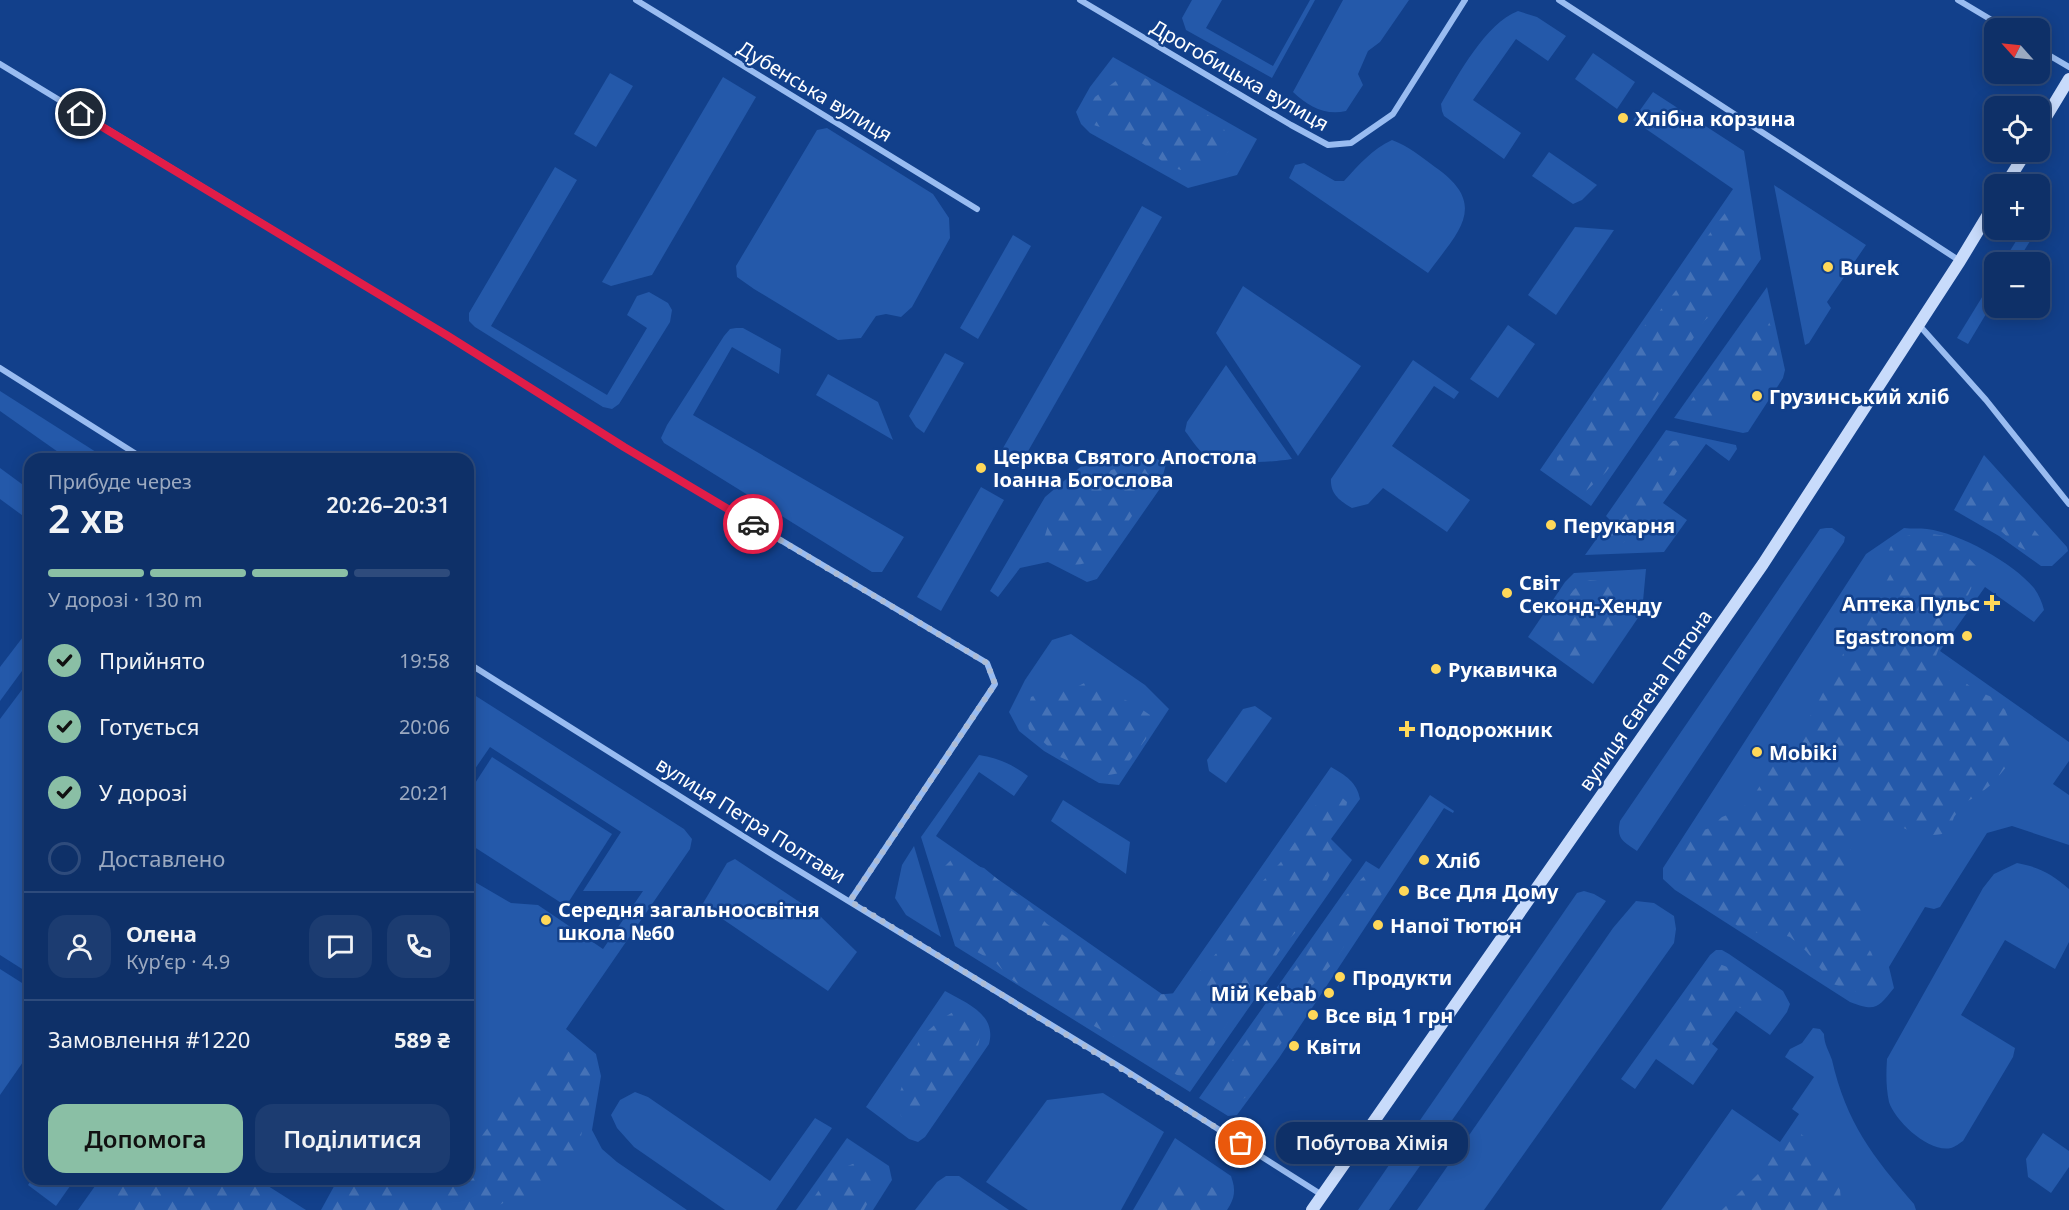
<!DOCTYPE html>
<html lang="uk">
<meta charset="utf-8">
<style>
body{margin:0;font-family:"Noto Sans",sans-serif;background:#1c3c71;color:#f1f3f6;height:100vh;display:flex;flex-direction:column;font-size:22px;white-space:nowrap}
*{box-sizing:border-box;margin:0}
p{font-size:20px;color:#9ba9c0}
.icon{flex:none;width:33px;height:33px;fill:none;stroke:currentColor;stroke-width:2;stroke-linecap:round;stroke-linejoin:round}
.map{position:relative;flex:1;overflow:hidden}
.sheet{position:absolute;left:24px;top:453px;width:450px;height:732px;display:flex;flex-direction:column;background:#0e3068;border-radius:18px;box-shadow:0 3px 15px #0003,0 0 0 2px #2e4b7c}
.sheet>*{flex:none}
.needle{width:39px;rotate:297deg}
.buttons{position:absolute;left:1984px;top:18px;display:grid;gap:12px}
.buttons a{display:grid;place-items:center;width:66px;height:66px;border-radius:12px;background:#0e3068;box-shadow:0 3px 15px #0003,0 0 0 2px #2e4b7c;font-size:30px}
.pin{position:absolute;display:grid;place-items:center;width:51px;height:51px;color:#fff;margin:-26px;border:3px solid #fff;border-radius:50%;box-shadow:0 2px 6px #0007}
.courier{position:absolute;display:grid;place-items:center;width:60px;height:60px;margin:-30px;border:4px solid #e11d48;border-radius:50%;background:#fff;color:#222;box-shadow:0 2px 8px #0007}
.bubble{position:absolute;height:42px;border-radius:18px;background:#0e3068;box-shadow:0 3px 15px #0003,0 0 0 2px #2e4b7c;font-size:20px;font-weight:600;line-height:42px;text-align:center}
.head em{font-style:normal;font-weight:600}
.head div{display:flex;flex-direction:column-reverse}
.head{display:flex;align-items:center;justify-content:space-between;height:102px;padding:0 24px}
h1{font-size:39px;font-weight:600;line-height:45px}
.bar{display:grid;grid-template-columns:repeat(4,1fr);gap:9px 6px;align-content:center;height:72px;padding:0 24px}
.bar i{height:8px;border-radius:4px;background:#2e4b7c}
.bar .active{background:#8abfa5}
.bar p{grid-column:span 4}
.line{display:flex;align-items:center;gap:15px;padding:0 24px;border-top:2px solid #2e4b7c}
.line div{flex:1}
.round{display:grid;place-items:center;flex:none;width:63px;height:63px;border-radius:18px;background:#1c3c71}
ol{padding:0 24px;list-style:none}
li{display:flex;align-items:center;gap:18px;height:66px}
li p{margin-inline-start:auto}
li .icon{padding:6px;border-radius:50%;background:#8abfa5;color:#111;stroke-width:4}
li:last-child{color:#9ba9c0}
li i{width:33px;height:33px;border:3px solid #2e4b7c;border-radius:50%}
.action{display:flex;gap:12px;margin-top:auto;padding:12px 24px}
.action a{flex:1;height:69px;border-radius:18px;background:#8abfa5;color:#111;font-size:24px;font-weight:600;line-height:69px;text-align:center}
.action a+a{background:#1c3c71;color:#f1f3f6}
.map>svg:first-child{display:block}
</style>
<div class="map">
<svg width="2069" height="1210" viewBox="0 0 2069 1210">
<defs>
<pattern id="forest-firs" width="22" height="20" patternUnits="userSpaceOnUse" patternTransform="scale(1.5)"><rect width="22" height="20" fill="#2459aa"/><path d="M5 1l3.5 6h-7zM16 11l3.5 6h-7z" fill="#4572b7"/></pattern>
</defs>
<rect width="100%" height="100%" fill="#12408b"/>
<g fill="#2459aa">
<path d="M1192 0H1222L1206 28 1273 66 1310 0H1315L1272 78 1186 30 1182 18Z"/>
<path d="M1343 0H1409L1380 42 1368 51 1358 74 1363 85 1346 111C1325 116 1308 106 1293 92Z"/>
<path d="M1518 11 1537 17 1566 36 1548 61 1516 39 1473 100 1521 133 1504 159 1444 116 1442 111 1441 104C1458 75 1486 23 1518 11Z"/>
<path d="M1593 53 1635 82 1617 109 1575 79Z"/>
<path d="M1113 57 1257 139 1237 175 1188 188 1090 133 1081 124 1076 112 1090 87Z"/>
<path d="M610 73 633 86 596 147 574 134Z"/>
<path d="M723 77 756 97 652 275 611 286 602 282Z"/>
<path d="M1653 92 1744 151 1761 259 1591 506 1540 470 1733 189 1633 120Z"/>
<path d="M827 128 933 194 949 218 950 238 912 307 901 317 886 314 876 316 861 338 838 340 754 289 737 277 736 266 817 130Z"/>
<path d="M1392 140C1408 146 1422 157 1435 167 1490 205 1458 232 1428 273L1289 178 1295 165 1304 163 1335 181H1344C1359 165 1372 149 1392 140Z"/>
<path d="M1549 152 1597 185 1582 200 1573 204 1532 176Z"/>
<path d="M555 167 577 180 491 326 607 395 647 328 627 315 637 296 649 292 668 303 672 310 670 322 619 404 612 409 603 407 475 327 469 321V313Z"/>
<path d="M1774 185 1866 245 1827 302 1831 308 1809 343 1805 345Z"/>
<path d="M1142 206 1162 217 1019 467 999 455Z"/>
<path d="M1575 227 1614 230 1556 315 1528 295Z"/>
<path d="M2023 230H2037L2017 262H2003Z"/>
<path d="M1013 235 1031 246 978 339 960 328Z"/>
<path d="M1995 276V299L1968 344 1957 338Z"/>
<path d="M1243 286 1361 366 1298 456 1216 333Z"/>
<path d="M1767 287 1785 370 1783 378 1748 432 1743 433 1674 418Z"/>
<path d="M1508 325 1535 344 1498 398 1470 379Z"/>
<path d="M736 328H743L781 349 779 374 732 347 693 415 904 537 882 572H872L664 443 661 438 667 425 724 336 730 329Z"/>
<path d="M945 353 964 363 924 433 916 427 909 416Z"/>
<path d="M1413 360 1459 392 1454 399 1434 386 1392 446 1470 500 1447 532 1383 488 1368 504 1352 508C1340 501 1330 494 1331 479Z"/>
<path d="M1226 365 1292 459C1276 462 1224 465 1211 459 1200 454 1192 440 1185 431L1187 422Z"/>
<path d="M828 374 878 402 893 440 816 395Z"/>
<path d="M0 391 107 459H68L0 411Z"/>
<path d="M1666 430 1736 445 1737 449 1729 461 1706 444 1663 503 1687 520 1664 552 1585 555 1610 520 1606 516Z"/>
<path d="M1984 455 2067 547 2068 551 2052 566H2041L1999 536 1954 510Z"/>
<path d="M1119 456H1152L1166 464 1159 490 1097 579 1087 582 1048 562 1020 568 998 597 990 591 1045 497 1084 464Z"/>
<path d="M0 468 30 490V521L0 499Z"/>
<path d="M981 487 1004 500 941 611 917 597Z"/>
<path d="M1826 528H1832L1845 537 1844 542 1637 851C1623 841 1616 839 1620 821L1820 529Z"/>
<path d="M1904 528C1912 529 1920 528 1927 529 1960 533 2013 563 2034 588 2039 595 2042 602 2044 610L2034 622 1985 587 1940 651 2069 742V761L2053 784 2069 795V845L2012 826 1987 833 1940 907 1934 909 1925 907 1889 967 1894 988C1878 1008 1876 1012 1850 1002L1675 890 1663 879V868L1866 554Z"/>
<path d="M1646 569 1642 612 1593 684 1528 637 1565 582 1574 573Z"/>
<path d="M26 633 30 636V660L0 701V667Z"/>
<path d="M1071 634 1145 685 1169 709 1119 785 1099 783 1044 751 1019 731 1009 712 1025 680 1052 640Z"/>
<path d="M30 679V974L0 955V719Z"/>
<path d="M468 691 684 829 692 839 690 849 566 1029 596 1054 601 1076 592 1130 602 1149 617 1162 687 1210H321L338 1179H468V878L511 903 538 905 603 949 643 891H583L621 832 490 747 468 779Z"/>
<path d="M1255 706 1272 718 1226 783 1209 771 1207 760 1243 709Z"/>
<path d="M979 755C998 758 1012 764 1028 776L1014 796 979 772 936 836 1169 999 1331 767C1345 775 1357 782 1360 799L1331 839 1352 860 1190 1092 955 946 921 837Z"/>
<path d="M492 757 612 834 566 906 468 843V794Z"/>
<path d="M1430 795 1454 811 1453 813 1444 808 1279 1058 1237 1115 1228 1116 1199 1098 1366 861 1379 869Z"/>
<path d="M1063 800 1130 842 1126 874 1051 821Z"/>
<path d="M914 846 941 937 906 915 895 898 902 865Z"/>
<path d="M735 859 819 915 857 952 828 991 702 905 727 863Z"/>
<path d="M2017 863C2039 867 2052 874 2069 889V942L2055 969 2005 940 1961 1015 2015 1048 2013 1057 1963 1141C1960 1143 1955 1147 1951 1148 1929 1153 1895 1121 1889 1102 1886 1088 1886 1074 1887 1059L1983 888 1994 874Z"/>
<path d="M1584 891 1594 894 1606 901 1389 1210H1358L1577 893Z"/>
<path d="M1636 901 1654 903 1674 916 1676 929 1674 943 1484 1210H1417L1613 928Z"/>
<path d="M1716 950H1722L1729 954 1783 991 1790 1004 1787 1012 1770 1035 1736 1011 1712 1044 1718 1049 1693 1085 1656 1059 1635 1089 1621 1079 1710 955Z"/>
<path d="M0 969 30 988V1052L0 1095Z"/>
<path d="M945 991C966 1003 997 1014 989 1044L925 1137 918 1142 909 1139 866 1107Z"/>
<path d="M1813 1028 1820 1029 1824 1034C1824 1044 1829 1051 1832 1060 1846 1122 1873 1157 1914 1204L1916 1210H1661L1732 1109 1780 1142 1799 1114 1792 1109 1814 1077 1785 1057 1790 1049 1802 1043Z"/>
<path d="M635 1092 648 1097 770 1181 815 1118 832 1128 776 1210H725L634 1147 617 1128 611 1115 620 1100Z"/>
<path d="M1103 1093 1164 1132 1121 1210H1028L986 1182 1047 1100Z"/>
<path d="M2043 1133 2069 1151V1167L2051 1193 2028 1177 2026 1159Z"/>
<path d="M847 1138 889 1166 892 1180 873 1210H796Z"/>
<path d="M1175 1138 1231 1176C1236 1190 1235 1198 1227 1210H1133Z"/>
<path d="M946 1176H959L1009 1210H915L937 1182Z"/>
<path d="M32 1179H75L56 1206 28 1185Z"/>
<path d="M100 1179H257L306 1210H78Z"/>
</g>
<g fill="url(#forest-firs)">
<path d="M1121 77H1143L1163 89 1218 121 1233 142C1224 168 1192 179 1168 165 1158 160 1152 150 1143 144 1127 133 1108 130 1091 124L1087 111 1095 97Z"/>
<path d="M1725 213 1743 215C1746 223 1750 233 1751 242 1752 264 1722 308 1704 321L1637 429 1606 472 1585 492 1568 485 1556 474 1557 458 1581 426 1595 395 1619 363 1637 333 1658 313 1674 293 1688 274 1707 237Z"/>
<path d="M1761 316 1767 318C1775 334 1785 361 1767 373 1760 378 1753 379 1748 386 1725 413 1737 428 1692 416L1686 409 1692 399 1753 320Z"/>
<path d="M1687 439 1690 445 1687 455 1646 521 1620 546 1614 548 1607 545 1608 538 1638 498 1661 454 1673 441Z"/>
<path d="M1121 467 1145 469 1152 481C1140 505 1103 571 1072 564 1059 562 1050 551 1043 542 1046 533 1048 523 1052 515 1066 487 1094 475 1121 467Z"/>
<path d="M1990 476 2015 494 2023 508 2028 522 2041 538 2039 551C2015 553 2011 536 1994 526 1985 520 1974 516 1964 510 1970 494 1974 484 1990 476Z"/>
<path d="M1922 533 1948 536 1977 567C1973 599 1947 625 1936 656L1938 662 1975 690 1994 698 2005 710 2015 733V750L2012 760 1993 783 1977 796 1964 803 1954 817 1949 832C1935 837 1922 835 1908 830 1902 828 1897 823 1891 822 1858 813 1847 857 1841 879 1847 893 1859 903 1867 916L1860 930 1863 942 1871 952 1877 966 1882 985 1874 993 1862 994 1833 984 1806 951 1790 937 1773 932 1758 933 1739 927 1701 899 1685 883 1678 858 1679 849 1697 832 1710 828 1722 817 1737 811 1750 802 1770 769 1783 755 1813 712 1855 631 1873 607 1895 565 1888 556C1890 537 1907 536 1922 533Z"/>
<path d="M1590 580 1618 583 1635 596C1636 612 1624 624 1614 635 1609 641 1604 648 1598 652 1583 665 1547 657 1549 633 1550 621 1559 609 1566 600 1573 590 1578 584 1590 580Z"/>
<path d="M1090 680C1110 693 1131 701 1150 715L1146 739 1120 773 1103 776 1060 757 1029 729 1026 715 1031 697 1045 691H1069Z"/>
<path d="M1338 794 1347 802 1345 814 1329 839 1337 854 1336 862 1315 905 1303 925 1283 945 1250 997 1230 1018 1202 1065 1188 1077 1177 1075 1157 1065 1134 1048 1023 987 1011 979 995 962 970 948 960 940 947 903 938 889 940 871 952 859 984 868 1029 905 1047 924 1079 946 1108 957 1129 979 1154 995 1177 993 1199 972 1223 946 1260 884 1280 863 1295 842 1316 805 1325 795Z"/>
<path d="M1378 873 1385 877 1386 889 1360 921 1334 962 1299 1000 1283 1041 1256 1077 1246 1097 1239 1102 1228 1104 1218 1101 1214 1095 1217 1082 1246 1041 1263 1010 1330 921 1341 901 1366 874Z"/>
<path d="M1714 962 1738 971 1772 995 1766 1010 1759 1013 1734 1006C1721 1018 1715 1030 1709 1045 1706 1051 1705 1058 1702 1063 1690 1080 1668 1059 1660 1049L1664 1033 1681 1015 1701 976Z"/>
<path d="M953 1012 971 1014 982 1028 976 1055 946 1098 921 1116 908 1120 901 1116 898 1097 920 1038 940 1020Z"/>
<path d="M572 1051 591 1074 593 1095 585 1115 579 1147 545 1190 534 1196H516L496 1207 495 1210H328L338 1190 346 1179H389L417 1200 438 1197 451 1179H468V1155L524 1078 552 1053Z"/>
<path d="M1801 1134 1814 1144 1818 1164 1832 1177 1840 1190 1842 1210H1722L1762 1170 1779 1147Z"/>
<path d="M855 1163 869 1172 875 1189 864 1210H805L831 1173Z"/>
<path d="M120 1179H247L273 1198 299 1210H118C110 1199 113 1190 120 1179Z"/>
<path d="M1197 1181 1216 1189 1218 1197 1217 1210H1151C1168 1188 1170 1186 1197 1181Z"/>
</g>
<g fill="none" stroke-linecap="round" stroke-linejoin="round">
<g stroke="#99bcf1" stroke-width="6">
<path d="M636 0 977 209"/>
<path d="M1080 0 1291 125 1328 145 1351 143 1393 114 1465 0"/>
<path d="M1559 0 1960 261"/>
<path d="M1958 0 2005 28"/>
<path d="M2040 50 2069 67"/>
<path d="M0 64 448 336 624 447 987 663 995 684 850 901"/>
<path d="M1919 325 1986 400 2069 504"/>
<path d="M0 368 144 459"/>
<path d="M468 663 778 858 1125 1070 1322 1195"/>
</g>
<g stroke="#c8dbfb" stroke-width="12">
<path d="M2040 127 2069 79"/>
<path d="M2006 184 2026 152"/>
<path d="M1312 1210 1763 564 1960 261 1995 203"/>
</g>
</g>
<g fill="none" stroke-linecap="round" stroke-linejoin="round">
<path stroke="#acbcd6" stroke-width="6" stroke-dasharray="0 10.8" d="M753 524 987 663 995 684 850 901 1241 1143"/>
<path stroke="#e11d48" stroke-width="8" d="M81 114 448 336 624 447 753 524"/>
</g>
<g fill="#ffd859" stroke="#12408b" stroke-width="2">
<circle cx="1623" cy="118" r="6"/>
<circle cx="1828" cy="267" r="6"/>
<circle cx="1757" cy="396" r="6"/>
<circle cx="981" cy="468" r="6"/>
<circle cx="1551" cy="525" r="6"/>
<circle cx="1507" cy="593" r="6"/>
<path d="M1989 594h6v6h6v6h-6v6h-6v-6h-6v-6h6z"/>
<circle cx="1967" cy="636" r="6"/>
<circle cx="1436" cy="669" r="6"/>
<path d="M1404 720h6v6h6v6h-6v6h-6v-6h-6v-6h6z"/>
<circle cx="1757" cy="752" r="6"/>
<circle cx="1424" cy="860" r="6"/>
<circle cx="1404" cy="891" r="6"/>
<circle cx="546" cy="920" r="6"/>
<circle cx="1378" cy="925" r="6"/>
<circle cx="1340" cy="977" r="6"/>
<circle cx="1329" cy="993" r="6"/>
<circle cx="1313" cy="1015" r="6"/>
<circle cx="1294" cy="1046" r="6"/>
</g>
<g text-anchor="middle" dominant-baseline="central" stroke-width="5" stroke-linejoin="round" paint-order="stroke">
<g font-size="20" fill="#fff" stroke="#12408b">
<text transform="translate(1240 75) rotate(30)">Дрогобицька вулиця</text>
<text transform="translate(815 91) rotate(31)">Дубенська вулиця</text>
<text transform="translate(1645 700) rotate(-55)">вулиця Євгена Патона</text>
<text transform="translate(751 820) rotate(32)">вулиця Петра Полтави</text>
</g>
<g font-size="20" font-weight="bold" fill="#fff" stroke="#12408b" text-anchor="start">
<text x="1635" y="118">Хлібна корзина</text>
<text x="1840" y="267">Burek</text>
<text x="1769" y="396">Грузинський хліб</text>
<text x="993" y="456">Церква Святого Апостола<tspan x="993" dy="23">Іоанна Богослова</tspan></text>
<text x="1563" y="525">Перукарня</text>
<text x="1519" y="582">Світ<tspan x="1519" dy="23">Секонд-Хенду</tspan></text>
<text x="1980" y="603" text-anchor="end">Аптека Пульс</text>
<text x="1955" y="636" text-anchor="end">Egastronom</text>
<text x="1448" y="669">Рукавичка</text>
<text x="1419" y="729">Подорожник</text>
<text x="1769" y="752">Mobiki</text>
<text x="1436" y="860">Хліб</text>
<text x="1416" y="891">Все Для Дому</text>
<text x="558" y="909">Середня загальноосвітня<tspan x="558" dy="23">школа №60</tspan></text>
<text x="1390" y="925">Напої Тютюн</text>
<text x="1352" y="977">Продукти</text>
<text x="1317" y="993" text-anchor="end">Мій Kebab</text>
<text x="1325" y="1015">Все від 1 грн</text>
<text x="1306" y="1046">Квіти</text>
</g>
</g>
</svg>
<div class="buttons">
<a><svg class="needle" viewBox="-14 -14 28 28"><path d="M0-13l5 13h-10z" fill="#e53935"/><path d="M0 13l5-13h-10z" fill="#9ba9c0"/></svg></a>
<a><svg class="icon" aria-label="locate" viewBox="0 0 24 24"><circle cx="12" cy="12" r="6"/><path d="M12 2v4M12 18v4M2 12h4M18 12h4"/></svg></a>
<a>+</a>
<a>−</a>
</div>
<div class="pin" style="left:1241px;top:1143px;background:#ea580c"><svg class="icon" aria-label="bag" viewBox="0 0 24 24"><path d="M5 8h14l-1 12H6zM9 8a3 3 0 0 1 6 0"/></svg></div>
<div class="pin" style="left:81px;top:114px;background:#1f2937"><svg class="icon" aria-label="home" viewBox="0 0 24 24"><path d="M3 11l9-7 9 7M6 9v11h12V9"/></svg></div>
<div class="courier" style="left:753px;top:524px"><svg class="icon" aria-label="car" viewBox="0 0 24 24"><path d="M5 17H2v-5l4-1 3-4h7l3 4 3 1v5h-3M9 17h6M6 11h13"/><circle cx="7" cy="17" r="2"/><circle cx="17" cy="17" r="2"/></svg></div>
<div class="bubble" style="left:1276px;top:1122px;width:192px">Побутова Хімія</div>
<section class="sheet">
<div class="head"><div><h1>2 хв</h1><p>Прибуде через</p></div><em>20:26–20:31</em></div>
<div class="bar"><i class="active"></i><i class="active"></i><i class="active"></i><i></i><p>У дорозі · 130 m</p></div>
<ol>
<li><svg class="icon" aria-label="check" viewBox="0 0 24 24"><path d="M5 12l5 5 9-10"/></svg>Прийнято<p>19:58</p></li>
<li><svg class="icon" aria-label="check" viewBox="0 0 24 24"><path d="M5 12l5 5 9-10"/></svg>Готується<p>20:06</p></li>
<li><svg class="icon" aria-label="check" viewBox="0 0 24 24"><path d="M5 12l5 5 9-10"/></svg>У дорозі<p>20:21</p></li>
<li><i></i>Доставлено</li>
</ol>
<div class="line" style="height:108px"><a class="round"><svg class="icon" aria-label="person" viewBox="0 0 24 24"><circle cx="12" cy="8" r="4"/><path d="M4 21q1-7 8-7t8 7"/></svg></a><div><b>Олена</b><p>Кур’єр · 4.9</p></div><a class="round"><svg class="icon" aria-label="chat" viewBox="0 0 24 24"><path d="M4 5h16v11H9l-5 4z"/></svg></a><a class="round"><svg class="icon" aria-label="phone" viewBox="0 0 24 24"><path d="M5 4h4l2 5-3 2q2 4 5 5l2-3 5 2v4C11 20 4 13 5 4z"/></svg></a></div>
<div class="line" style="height:78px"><div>Замовлення #1220</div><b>589 ₴</b></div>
<div class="action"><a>Допомога</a><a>Поділитися</a></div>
</section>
</div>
